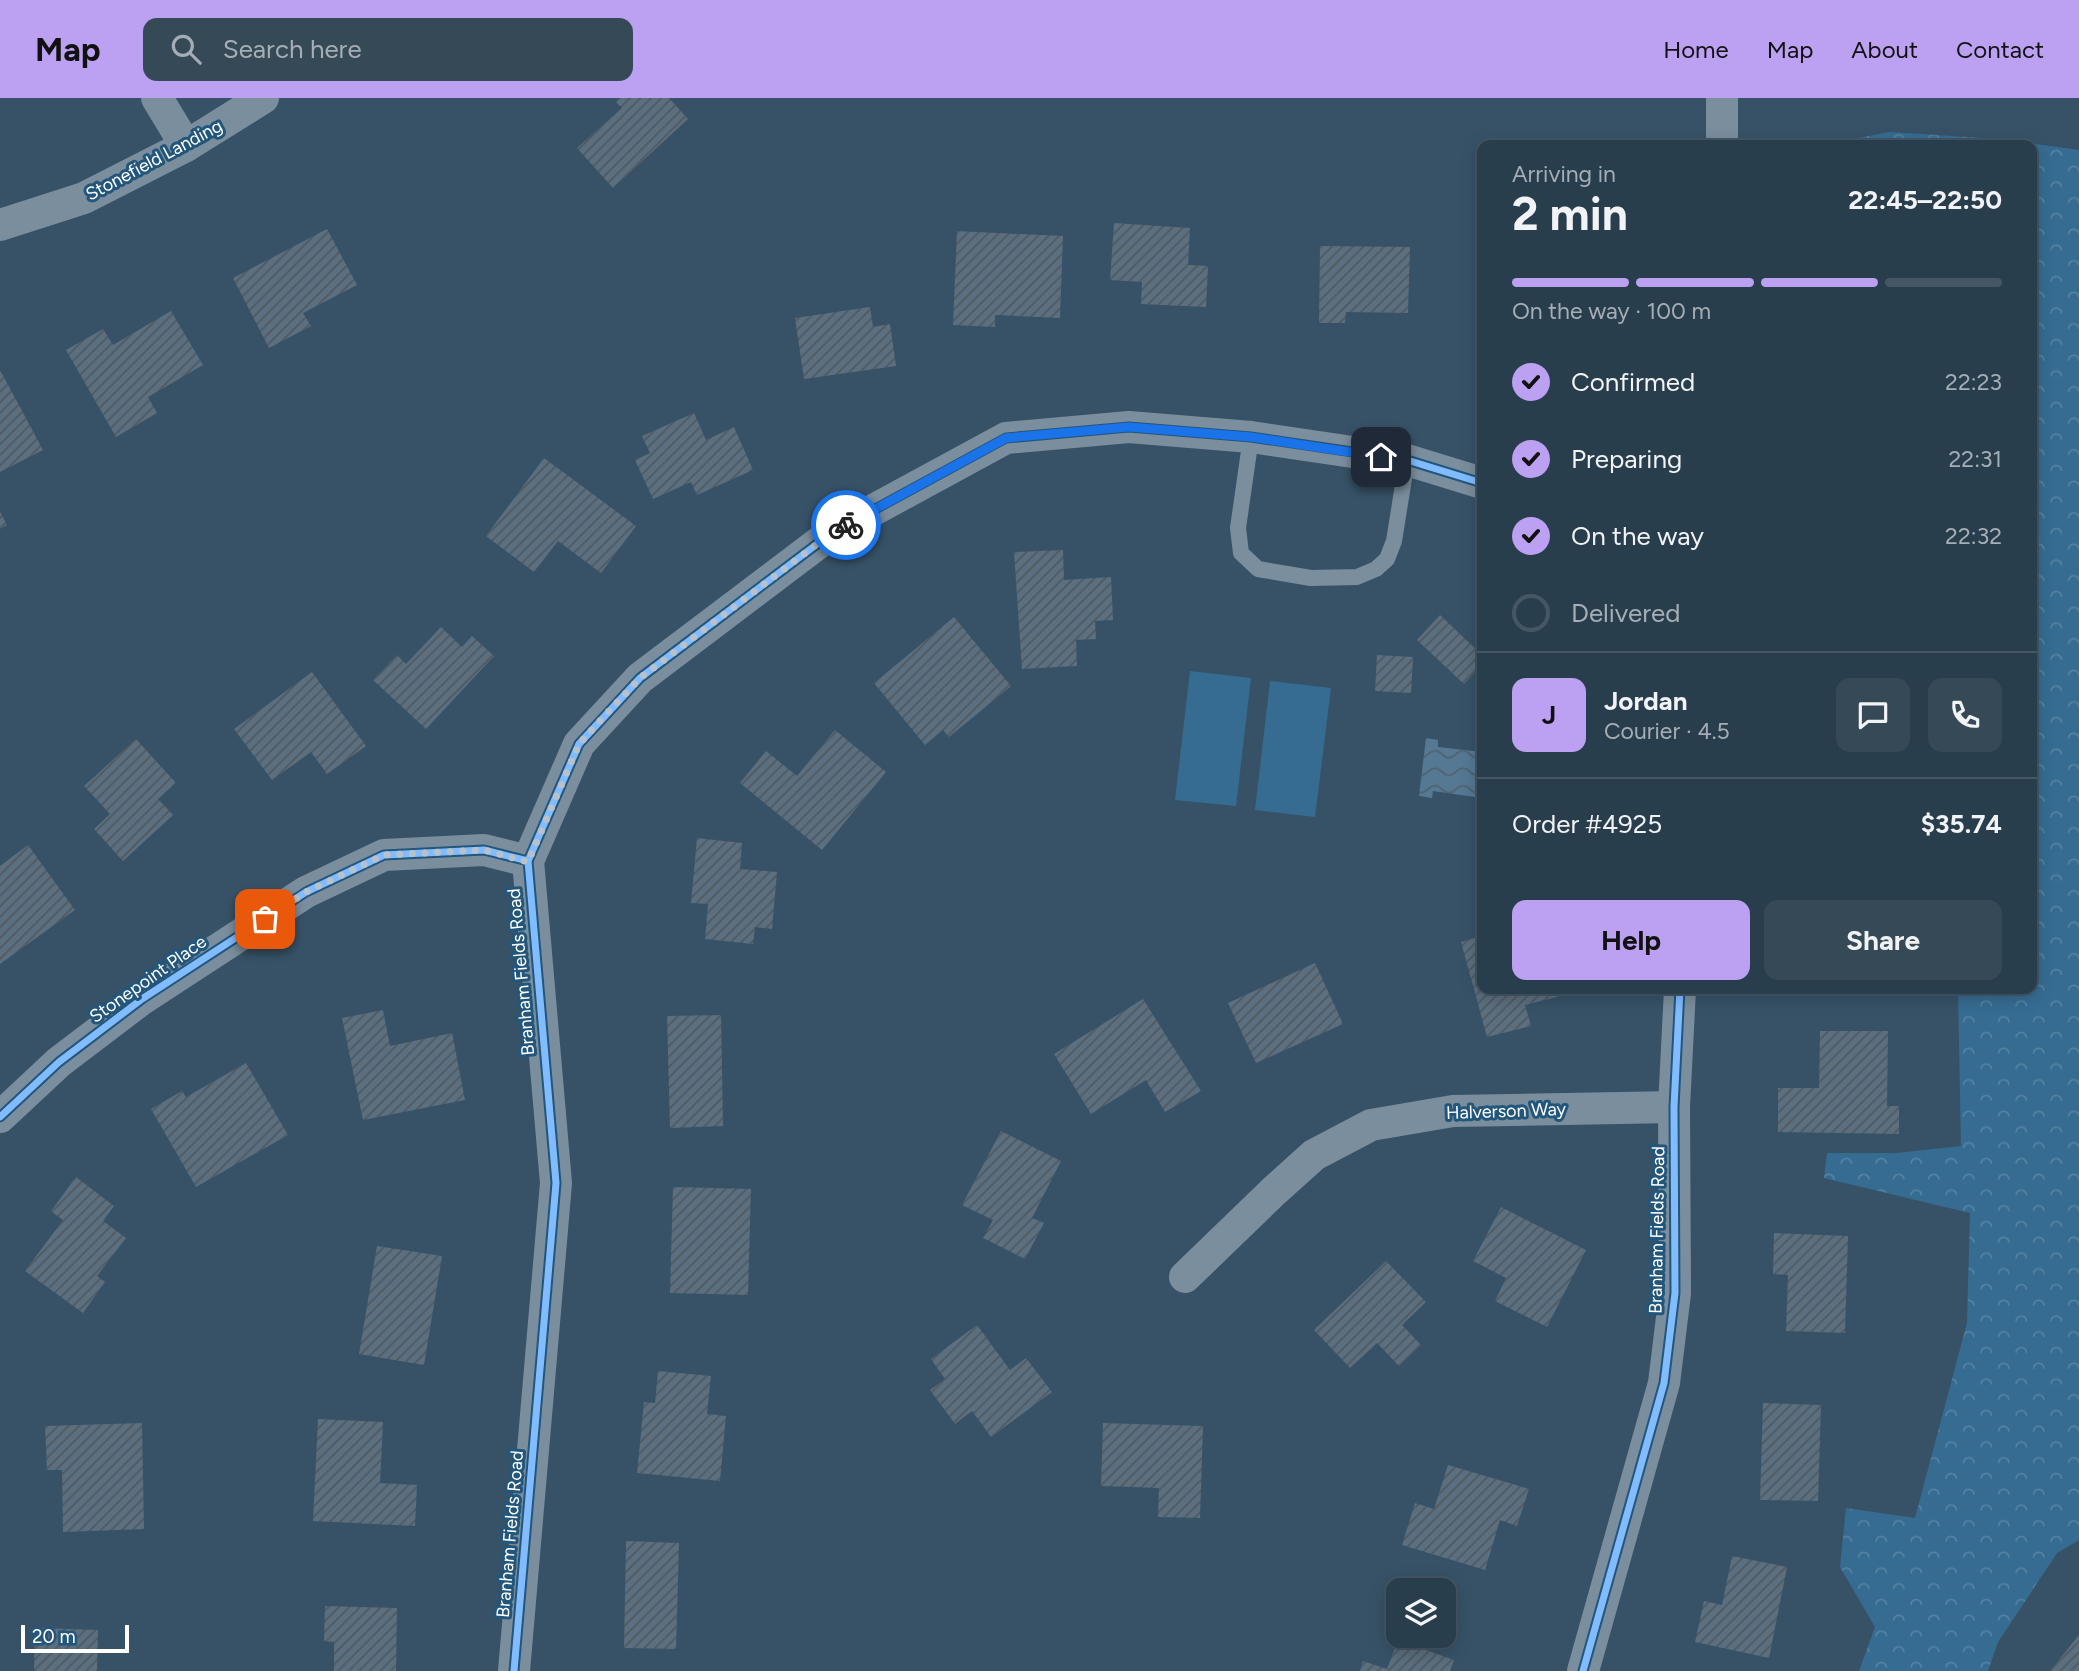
<!DOCTYPE html>
<meta charset="utf-8">
<style>
body{margin:0;font-family:Figtree,sans-serif;background:#354957;color:#f1f3f6;height:100vh;display:flex;flex-direction:column;font-size:26px;white-space:nowrap}
*{box-sizing:border-box;margin:0}
p{font-size:23px;color:#a5aeb6}
.icon{flex:none;width:38px;height:38px;fill:none;stroke:currentColor;stroke-width:2;stroke-linecap:round;stroke-linejoin:round}
.map{position:relative;flex:1;overflow:hidden}
.drawer{position:absolute;left:1477px;top:42px;width:560px;height:854px;display:flex;flex-direction:column;background:#293e4d;border-radius:14px;box-shadow:0 4px 18px #0003,0 0 0 2px #455765}
.drawer>*{flex:none}
.buttons{position:absolute;left:1386px;top:1480px;display:grid;gap:14px}
.buttons a{display:grid;place-items:center;width:70px;height:70px;border-radius:14px;background:#293e4d;box-shadow:0 4px 18px #0003,0 0 0 2px #455765;font-size:35px}
.scale{position:absolute;left:21px;bottom:18px;width:108px;box-sizing:border-box;padding-left:7px;border:4px solid #fff;border-top:0;font-size:19px;line-height:24px;white-space:nowrap;color:#fff;-webkit-text-stroke:5px #23567b;paint-order:stroke}
.pin{position:absolute;display:grid;place-items:center;width:60px;height:60px;color:#fff;margin:-30px;border-radius:14px;box-shadow:0 4px 10px #0006}
.courier{position:absolute;display:grid;place-items:center;width:70px;height:70px;margin:-35px;border:5px solid #1a73e8;border-radius:50%;background:#fff;color:#222;box-shadow:0 2px 9px #0007}
.overview em{font-style:normal;font-weight:700}
.overview div{display:flex;flex-direction:column-reverse}
.overview{display:flex;align-items:center;justify-content:space-between;height:119px;padding:0 35px}
h1{font-size:46px;font-weight:700;line-height:52px}
.bar{display:grid;grid-template-columns:repeat(4,1fr);gap:10px 7px;align-content:center;height:84px;padding:0 35px}
.bar i{height:9px;border-radius:5px;background:#455765}
.bar .on{background:#bca0f2}
.bar p{grid-column:span 4}
.line{display:flex;align-items:center;gap:18px;padding:0 35px;border-top:2px solid #455765}
.line div{flex:1}
.round{display:grid;place-items:center;flex:none;width:74px;height:74px;border-radius:14px;background:#354957}
ol{padding:0 35px;list-style:none}
li{display:flex;align-items:center;gap:21px;height:77px}
li p{margin-inline-start:auto}
li .icon{padding:7px;border-radius:50%;background:#bca0f2;color:#111;stroke-width:4}
li:last-child{color:#a5aeb6}
li i{width:38px;height:38px;border:4px solid #455765;border-radius:50%}
.action{display:flex;gap:14px;margin-top:auto;padding:14px 35px}
.action a{flex:1;height:80px;border-radius:14px;background:#bca0f2;color:#111;font-size:28px;font-weight:700;line-height:80px;text-align:center}
.action a+a{background:#354957;color:#f1f3f6}
header{display:flex;align-items:center;gap:42px;box-sizing:border-box;height:98px;padding:0 35px;background:#bca0f2;color:#111}
header strong{font-size:33px}
nav{display:flex;gap:38px;margin-inline-start:auto;font-size:24px}
.search{width:490px;height:63px;background:#354957;display:flex;align-items:center;gap:18px;box-sizing:border-box;padding:0 24px;border-radius:14px;color:#a5aeb6;font-size:26px}
.map>svg:first-child{display:block}
</style>
<header>
<strong>Map</strong>
<div class="search"><svg class="icon" aria-label="search" viewBox="0 0 24 24"><circle cx="10" cy="10" r="6"/><path d="M15 15l6 6"/></svg>Search here</div>
<nav><a>Home</a><a>Map</a><a>About</a><a>Contact</a></nav>
</header>
<div class="map">
<svg width="2079" height="1573" viewBox="0 0 2079 1573">
<defs>
<pattern id="forest-crowns" width="20" height="18" patternUnits="userSpaceOnUse" patternTransform="scale(1.75)"><rect width="20" height="18" fill="#366c92"/><path d="M2 6a3 3 0 1 1 6 0M12 15a3 3 0 1 1 6 0" fill="none" stroke="#5482a2"/></pattern>
<pattern id="water-waves" width="16" height="10" patternUnits="userSpaceOnUse" patternTransform="scale(1.75)"><rect width="16" height="10" fill="#557993"/><path d="M0 5q4-4 8 0t8 0" fill="none" stroke="#506270"/></pattern>
<pattern id="building-hatch" width="6" height="6" patternUnits="userSpaceOnUse" patternTransform="scale(1.75)"><rect width="6" height="6" fill="#5a6f7f"/><path d="M-1 1l2-2M0 6l6-6M5 7l2-2" fill="none" stroke="#51585e"/></pattern>
</defs>
<rect width="100%" height="100%" fill="#375267"/>
<path fill="url(#forest-crowns)" d="M1890 34 1999 41 2079 52V1442L2057 1455 1998 1544 1988 1573H1859L1875 1529 1840 1469 1846 1410 1915 1420 1967 1225 1970 1115 1824 1080 1827 1055H1897L1961 1048 1958 891H2032V47H1820Z"/>
<g fill="#366c92">
<path d="M1190 573 1251 580 1236 708 1175 702Z"/>
<path d="M1270 583 1331 590 1315 719 1255 712Z"/>
</g>
<path fill="url(#water-waves)" d="M1426 640 1438 642V649L1482 654V700L1433 693 1432 700 1419 698Z"/>
<g fill="url(#building-hatch)">
<path d="M620 0H669L688 21 613 90 577 50 622 10 616 4Z"/>
<path d="M1114 125 1190 130 1188 167 1208 168 1206 209 1141 206 1142 184 1110 182Z"/>
<path d="M327 131 357 187 303 215 311 228 269 250 233 180Z"/>
<path d="M957 133 1063 138 1060 220 995 217V229L953 227Z"/>
<path d="M1320 148 1410 149 1408 215 1346 214 1345 225H1319Z"/>
<path d="M870 209 873 229 890 226 896 268 804 281 795 220Z"/>
<path d="M171 213 203 267 148 299 157 315 116 339 66 252 103 231 113 247Z"/>
<path d="M0 272 43 352 0 374Z"/>
<path d="M694 315 706 342 734 329 753 372 697 397 691 384 653 401 635 362 650 355 642 338Z"/>
<path d="M544 360 636 428 601 475 558 443 534 474 486 438Z"/>
<path d="M0 414 7 427 0 431Z"/>
<path d="M1063 452 1064 482 1111 479 1113 522 1095 523 1096 541 1076 542 1077 568 1022 571 1014 454Z"/>
<path d="M1440 517 1482 557V566L1464 586 1417 542Z"/>
<path d="M954 519 1011 588 949 639 943 632 925 647 874 585Z"/>
<path d="M441 529 462 549 472 538 494 558 426 631 373 582 397 557 406 566Z"/>
<path d="M1377 557 1413 559 1411 595 1375 593Z"/>
<path d="M312 574 366 648 327 676 311 654 272 682 234 631Z"/>
<path d="M835 632 886 674 822 752 740 685 766 653 797 678Z"/>
<path d="M136 641 176 685 158 701 173 717 123 763 94 731 110 716 84 688Z"/>
<path d="M697 740 742 745 740 771 777 774 772 831 755 829 753 846 705 841 708 806 691 805Z"/>
<path d="M28 747 75 812 0 866V768Z"/>
<path d="M1482 838V891H1571L1572 895 1525 907 1531 928 1487 939 1461 844Z"/>
<path d="M1315 865 1343 926 1256 965 1228 905Z"/>
<path d="M1143 901 1201 993 1165 1014 1146 982 1091 1016 1054 956Z"/>
<path d="M383 912 390 948 452 935 465 1002 363 1022 342 920Z"/>
<path d="M721 917 723 1028 670 1030 667 918Z"/>
<path d="M1820 933H1888L1887 1008H1899V1036L1778 1034V990H1819Z"/>
<path d="M246 965 288 1037 196 1089 151 1011 182 993 186 999Z"/>
<path d="M1001 1033 1061 1063 1032 1120 1044 1125 1025 1161 983 1140 993 1122 962 1107Z"/>
<path d="M76 1079 114 1108 103 1123 126 1140 97 1178 105 1184 83 1215 25 1173 63 1122 51 1113Z"/>
<path d="M673 1089 751 1091 748 1197 670 1195Z"/>
<path d="M1501 1109 1586 1152 1547 1229 1495 1203 1506 1180 1473 1163Z"/>
<path d="M1774 1135 1848 1138 1845 1235 1786 1233 1788 1177 1773 1176Z"/>
<path d="M377 1148 442 1158 424 1267 359 1256Z"/>
<path d="M1386 1163 1426 1204 1402 1227 1421 1247 1399 1268 1377 1245 1350 1270 1314 1232Z"/>
<path d="M977 1227 1010 1272 1026 1260 1052 1294 991 1339 972 1313 955 1326 930 1292 945 1281 931 1261Z"/>
<path d="M658 1273 711 1278 707 1316 726 1318 720 1383 637 1375 644 1304 655 1305Z"/>
<path d="M1763 1305 1821 1307 1818 1403 1760 1402Z"/>
<path d="M318 1321 383 1324 380 1385 417 1387 415 1428 313 1423Z"/>
<path d="M142 1325 144 1431 63 1434 62 1372H47L45 1328Z"/>
<path d="M1103 1325 1203 1328 1200 1420 1158 1419 1159 1390 1101 1388Z"/>
<path d="M1448 1367 1529 1391 1517 1428 1500 1422 1485 1472 1402 1447 1415 1405 1434 1411Z"/>
<path d="M626 1443 679 1445 676 1551 624 1550Z"/>
<path d="M1732 1458 1787 1469 1769 1560 1695 1544 1704 1503 1722 1507Z"/>
<path d="M325 1508 397 1510 396 1573H334V1544L324 1543Z"/>
<path d="M35 1530 98 1532 97 1573H34Z"/>
<path d="M2079 1537V1573H2050Z"/>
<path d="M1398 1542 1454 1562 1450 1573H1360L1363 1563 1387 1571Z"/>
</g>
<g fill="none" stroke-linecap="round" stroke-linejoin="round">
<path stroke="#7b8e9e" stroke-width="16" d="M1251 339 1238 430 1241 455 1258 471 1311 480 1357 479 1376 471 1387 461 1394 443 1407 362"/>
<g stroke="#7b8e9e" stroke-width="32">
<path d="M157 0 186 48"/>
<path d="M1722 47V0"/>
<path d="M0 127 84 100 186 48 263 0"/>
<path d="M0 1019 59 964 142 901 306 794 384 757 484 752 528 763"/>
<path d="M1185 1179 1274 1093 1314 1057 1371 1027 1453 1013 1674 1009"/>
<path d="M514 1573 556 1085 528 763 579 646 640 580 833 434 1006 340 1129 329 1251 339 1407 362 1482 385"/>
<path d="M1583 1573 1664 1285 1675 1195 1674 1009 1680 891"/>
</g>
<g stroke="#23567b" stroke-width="11">
<g id="cycleway">
<path d="M0 1019 59 964 142 901 306 794 384 757 484 752 528 763"/>
<path d="M514 1573 556 1085 528 763 579 646 640 580 833 434 1006 340 1129 329 1251 339 1407 362 1482 385"/>
<path d="M1583 1573 1664 1285 1675 1195 1674 1009 1680 891"/>
</g>
</g>
<use href="#cycleway" stroke="#80bcff" stroke-width="7"/>
</g>
<g fill="none" stroke-linecap="round" stroke-linejoin="round">
<path stroke="#b9c2ca" stroke-width="7" stroke-dasharray="0 12.6" d="M265 821 306 794 384 757 484 752 528 764 579 646 609 613 640 580 833 434 846 427"/>
<path stroke="#1a73e8" stroke-width="9" d="M846 427 1006 340 1129 329 1251 339 1381 359"/>
</g>
<g text-anchor="middle" dominant-baseline="central" stroke-width="6" stroke-linejoin="round" paint-order="stroke">
<g font-size="18" fill="#fff" stroke="#23567b">
<text transform="translate(154 62) rotate(-28)">Stonefield Landing</text>
<text transform="translate(521 874) rotate(-95)">Branham Fields Road</text>
<text transform="translate(148 881) rotate(-35)">Stonepoint Place</text>
<text transform="translate(1506 1013) rotate(-2)">Halverson Way</text>
<text transform="translate(1657 1132) rotate(-89)">Branham Fields Road</text>
<text transform="translate(510 1436) rotate(-85)">Branham Fields Road</text>
</g>
</g>
</svg>
<div class="buttons">
<a><svg class="icon" aria-label="layers" viewBox="0 0 24 24"><path d="M12 4l9 5-9 5-9-5zM3 14l9 5 9-5"/></svg></a>
</div>
<div class="scale">20 m</div>
<div class="pin" style="left:265px;top:821px;background:#ea580c"><svg class="icon" aria-label="bag" viewBox="0 0 24 24"><path d="M5 8h14l-1 12H6zM9 8a3 3 0 0 1 6 0"/></svg></div>
<div class="pin" style="left:1381px;top:359px;background:#1f2937"><svg class="icon" aria-label="home" viewBox="0 0 24 24"><path d="M3 11l9-7 9 7M6 9v11h12V9"/></svg></div>
<div class="courier" style="left:846px;top:427px"><svg class="icon" aria-label="bike" viewBox="0 0 24 24"><circle cx="6" cy="16" r="4"/><circle cx="18" cy="16" r="4"/><path d="M6 16l4-8h5l3 8M10 8l3 8H6M13 5h3"/></svg></div>
<section class="drawer">
<div class="overview"><div><h1>2 min</h1><p>Arriving in</p></div><em>22:45–22:50</em></div>
<div class="bar"><i class="on"></i><i class="on"></i><i class="on"></i><i></i><p>On the way · 100 m</p></div>
<ol>
<li><svg class="icon" aria-label="check" viewBox="0 0 24 24"><path d="M5 12l5 5 9-10"/></svg>Confirmed<p>22:23</p></li>
<li><svg class="icon" aria-label="check" viewBox="0 0 24 24"><path d="M5 12l5 5 9-10"/></svg>Preparing<p>22:31</p></li>
<li><svg class="icon" aria-label="check" viewBox="0 0 24 24"><path d="M5 12l5 5 9-10"/></svg>On the way<p>22:32</p></li>
<li><i></i>Delivered</li>
</ol>
<div class="line" style="height:126px"><b class="round" style="background:#bca0f2;color:#111">J</b><div><b>Jordan</b><p>Courier · 4.5</p></div><a class="round"><svg class="icon" aria-label="chat" viewBox="0 0 24 24"><path d="M4 5h16v11H9l-5 4z"/></svg></a><a class="round"><svg class="icon" aria-label="phone" viewBox="0 0 24 24"><path d="M5 4h4l2 5-3 2q2 4 5 5l2-3 5 2v4C11 20 4 13 5 4z"/></svg></a></div>
<div class="line" style="height:91px"><div>Order #4925</div><b>$35.74</b></div>
<div class="action"><a>Help</a><a>Share</a></div>
</section>
</div>
